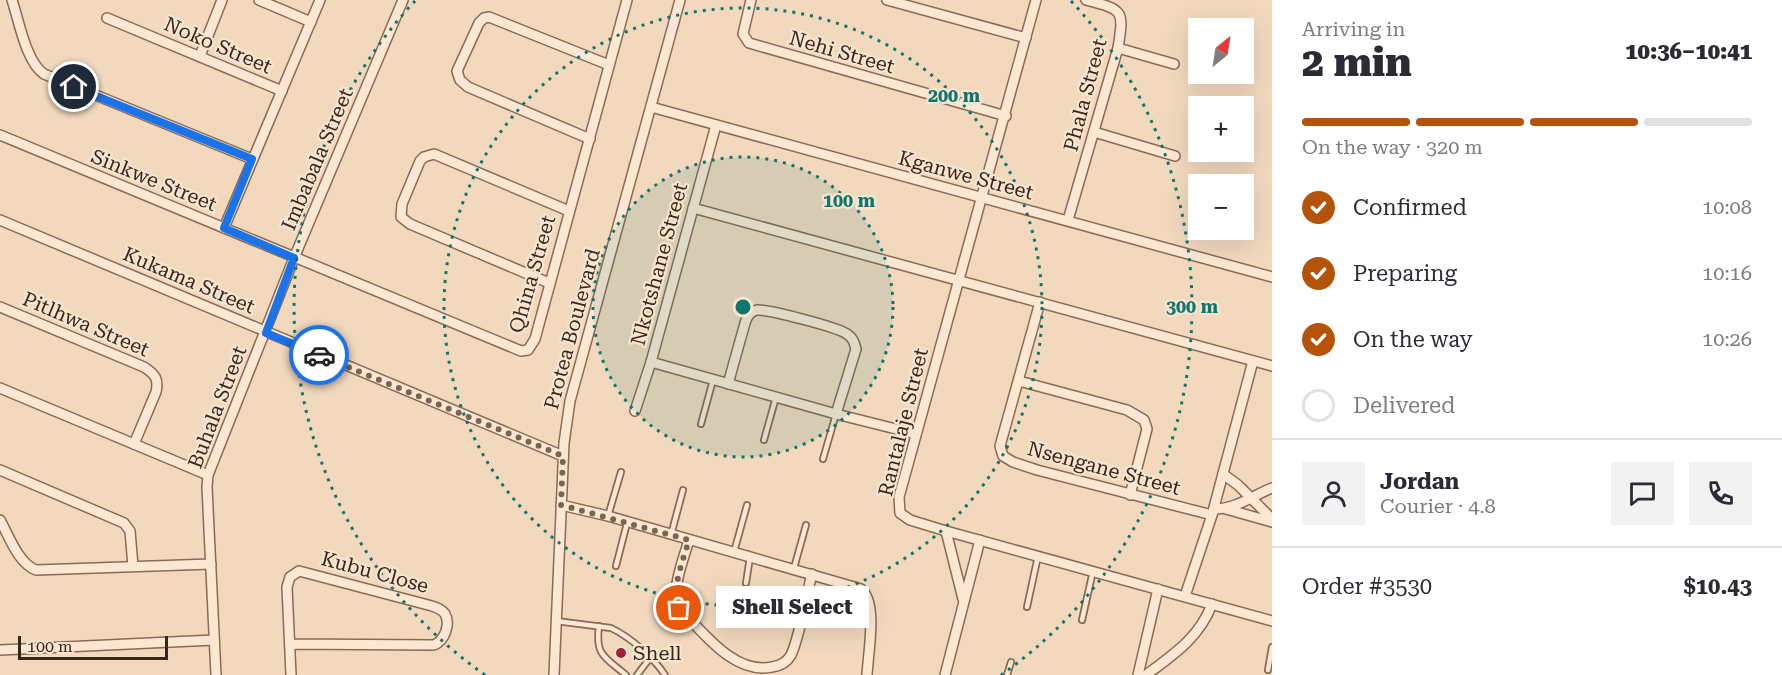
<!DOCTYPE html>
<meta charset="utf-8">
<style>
body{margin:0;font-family:"Roboto Serif",serif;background:#f2f2f3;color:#2b2b33;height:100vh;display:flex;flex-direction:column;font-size:22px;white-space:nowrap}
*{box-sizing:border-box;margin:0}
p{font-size:20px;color:#7c7c81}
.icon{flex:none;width:33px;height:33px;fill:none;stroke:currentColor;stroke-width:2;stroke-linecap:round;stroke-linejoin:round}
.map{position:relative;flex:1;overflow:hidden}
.drawer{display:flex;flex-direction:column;background:#fff;width:510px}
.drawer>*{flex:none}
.needle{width:39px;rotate:30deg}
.controls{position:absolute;left:1188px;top:18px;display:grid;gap:12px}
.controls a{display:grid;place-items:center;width:66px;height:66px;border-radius:0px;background:#fff;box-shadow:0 6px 24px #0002;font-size:30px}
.scale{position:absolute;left:18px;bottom:15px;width:150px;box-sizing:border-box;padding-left:6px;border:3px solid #3a251b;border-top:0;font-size:16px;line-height:21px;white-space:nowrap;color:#3a251b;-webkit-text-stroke:4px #f8e5cf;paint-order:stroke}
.pin{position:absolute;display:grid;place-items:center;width:51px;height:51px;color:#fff;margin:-26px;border:3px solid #fff;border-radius:50%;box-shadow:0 2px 6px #0007}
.courier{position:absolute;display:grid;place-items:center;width:60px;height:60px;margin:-30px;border:4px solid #1a73e8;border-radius:50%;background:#fff;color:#222;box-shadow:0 2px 8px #0007}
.bubble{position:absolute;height:42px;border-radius:0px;background:#fff;box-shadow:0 6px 24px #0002;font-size:20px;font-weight:800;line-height:42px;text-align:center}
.summary em{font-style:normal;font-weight:800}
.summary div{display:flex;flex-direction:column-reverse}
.summary{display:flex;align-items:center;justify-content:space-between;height:102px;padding:0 30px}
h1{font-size:39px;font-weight:800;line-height:45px}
.bar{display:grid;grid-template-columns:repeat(4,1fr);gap:9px 6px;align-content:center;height:72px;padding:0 30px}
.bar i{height:8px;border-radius:4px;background:#e1e1e2}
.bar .on{background:#b45309}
.bar p{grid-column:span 4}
.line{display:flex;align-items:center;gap:15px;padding:0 30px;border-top:2px solid #e1e1e2}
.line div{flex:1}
.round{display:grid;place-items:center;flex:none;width:63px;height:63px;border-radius:0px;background:#f2f2f3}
ol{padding:0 30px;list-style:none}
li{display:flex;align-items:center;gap:18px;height:66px}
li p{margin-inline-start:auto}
li .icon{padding:6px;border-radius:50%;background:#b45309;color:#fff;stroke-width:4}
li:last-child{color:#7c7c81}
li i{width:33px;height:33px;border:3px solid #e1e1e2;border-radius:50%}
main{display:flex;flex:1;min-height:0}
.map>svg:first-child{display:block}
</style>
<main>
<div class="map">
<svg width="1272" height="675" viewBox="0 0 1272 675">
<rect width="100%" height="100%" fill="#f2d9be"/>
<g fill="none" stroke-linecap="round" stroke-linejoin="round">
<g stroke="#8c6955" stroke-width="8">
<g id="lane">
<path d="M701 424 713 380"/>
<path d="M764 440 776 397"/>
<path d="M823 459 836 414"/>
<path d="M608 516 621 472"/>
<path d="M671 535 683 490"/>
<path d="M734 552 747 505"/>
<path d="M616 566 627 523"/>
<path d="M794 568 806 525"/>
<path d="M746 583 750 557"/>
<path d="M1027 607 1038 556"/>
<path d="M1082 620 1093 571"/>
<path d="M556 621 611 628C630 637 653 657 665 675"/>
<path d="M599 626C595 656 605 657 626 675"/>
<path d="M1268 670 1272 647"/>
<path d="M637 675 650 658"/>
<path d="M1007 675 1011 662"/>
</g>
</g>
<g stroke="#8c6955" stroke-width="12">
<g id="street">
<path d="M12 0C19 21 26 62 44 74L252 159"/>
<path d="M259 0 311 22"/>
<path d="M751 0 743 34 749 43 1006 116"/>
<path d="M887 0 1026 38"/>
<path d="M1036 0 899 497 900 513 910 520 946 531 1272 621"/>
<path d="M107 18 282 91"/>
<path d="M1118 48 1174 64"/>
<path d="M200 56 222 0"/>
<path d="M651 107 1272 277"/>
<path d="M1094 132 1175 156"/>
<path d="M0 135 521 351 528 350 535 339 627 0"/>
<path d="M590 139 468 87 460 80 457 71 479 23 484 18 489 17 609 65"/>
<path d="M693 208 1272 366"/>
<path d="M0 220 563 456"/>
<path d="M1068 220 1118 48C1124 10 1124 10 1086 0"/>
<path d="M224 228 320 0"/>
<path d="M549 283 410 224 401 217 402 204 420 161 424 157 434 154 569 211"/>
<path d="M1040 302 1000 446 1003 456 1013 462 1037 470 1212 515"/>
<path d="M0 307 144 367C155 374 159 379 156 392L134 444"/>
<path d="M651 362 836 414 916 434"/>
<path d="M1019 381 1127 410 1144 420 1147 429 1130 495"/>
<path d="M728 384 745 323C747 317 749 312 757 310 767 309 837 327 847 334 853 338 854 342 856 349L836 414"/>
<path d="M0 388 208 475"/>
<path d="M635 411 651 362 716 125"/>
<path d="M0 470 124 523 130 531 133 566"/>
<path d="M1223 474 1238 485 1272 519"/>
<path d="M561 505 608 516 861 589C878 602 868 654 867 675"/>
<path d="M1214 509C1236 509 1252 496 1272 488"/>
<path d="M1226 509 1272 522"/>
<path d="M0 520C9 536 18 563 36 570L211 564"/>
<path d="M946 531 963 599"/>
<path d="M689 540C684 557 670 592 679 608 703 632 734 675 772 667 780 666 787 662 791 655 800 636 806 596 812 574"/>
<path d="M1185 596 1212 515 1253 361"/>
<path d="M291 644 434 645C444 641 451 625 445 614 442 609 437 608 432 606L299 571 290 577 287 587 291 675"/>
<path d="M0 650 214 640"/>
<path d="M216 675 207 487 208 475 294 258 403 0"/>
<path d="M554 675 564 443 570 401 680 0"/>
<path d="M945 675 980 540"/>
<path d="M1138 675 1158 589"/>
<path d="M1146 675C1173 655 1200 637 1212 604"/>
</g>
</g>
<use href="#lane" stroke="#fce8d2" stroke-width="4.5"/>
<use href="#street" stroke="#fce8d2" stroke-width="9"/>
</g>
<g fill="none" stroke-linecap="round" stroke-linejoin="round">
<path stroke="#7a6454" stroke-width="6" stroke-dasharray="0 10.8" d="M319 355 563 456 561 505 689 540C684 557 670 592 679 608"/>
<path stroke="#1a73e8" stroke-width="8" d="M74 87 252 159 224 228 294 258 266 333 319 355"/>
</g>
<circle cx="743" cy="307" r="150" fill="#0f766e" fill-opacity=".12"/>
<g fill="none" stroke="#0f766e" stroke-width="3" stroke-dasharray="3 6">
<circle cx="743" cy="307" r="150"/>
<circle cx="743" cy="307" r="299"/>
<path d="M485 675A449 449 0 0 1 415 1M1071 1A449 449 0 0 1 1001 675"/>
</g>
<circle fill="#a02037" stroke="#f8e5cf" stroke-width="2" cx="621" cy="653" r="6"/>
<g text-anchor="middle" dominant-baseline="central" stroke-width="4.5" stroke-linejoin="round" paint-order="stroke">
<g font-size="20" fill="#3a251b" stroke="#f8e5cf">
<text transform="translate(218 45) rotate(23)">Noko Street</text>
<text transform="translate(842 52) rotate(16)">Nehi Street</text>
<text transform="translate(1085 95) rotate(-75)">Phala Street</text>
<text transform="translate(317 159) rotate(-67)">Imbabala Street</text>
<text transform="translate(966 175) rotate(15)">Kganwe Street</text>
<text transform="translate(154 180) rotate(22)">Sinkwe Street</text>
<text transform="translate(659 264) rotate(-75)">Nkotshane Street</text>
<text transform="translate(532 274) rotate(-74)">Qhina Street</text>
<text transform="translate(189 280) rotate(23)">Kukama Street</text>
<text transform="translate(86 324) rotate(23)">Pitlhwa Street</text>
<text transform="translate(572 329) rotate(-75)">Protea Boulevard</text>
<text transform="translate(217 407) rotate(-69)">Buhala Street</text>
<text transform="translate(903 422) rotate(-76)">Rantalaje Street</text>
<text transform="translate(1104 468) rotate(15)">Nsengane Street</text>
<text transform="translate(375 572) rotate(15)">Kubu Close</text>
</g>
<g font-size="20" fill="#3a251b" stroke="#f8e5cf" text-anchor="start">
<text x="633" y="653">Shell</text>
</g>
</g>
<circle cx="743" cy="307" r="9" fill="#0f766e" stroke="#f8e5cf" stroke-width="3"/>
<g font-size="18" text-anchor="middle" font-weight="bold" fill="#0f766e" stroke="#f8e5cf" stroke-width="4.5" stroke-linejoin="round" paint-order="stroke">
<text x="954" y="102">200 m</text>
<text x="849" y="207">100 m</text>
<text x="1192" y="313">300 m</text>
</g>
</svg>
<div class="controls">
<a><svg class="needle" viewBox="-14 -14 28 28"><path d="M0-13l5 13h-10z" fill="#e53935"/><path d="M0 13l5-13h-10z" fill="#7c7c81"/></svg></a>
<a>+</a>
<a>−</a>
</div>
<div class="scale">100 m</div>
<div class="pin" style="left:679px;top:608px;background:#ea580c"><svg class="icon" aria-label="bag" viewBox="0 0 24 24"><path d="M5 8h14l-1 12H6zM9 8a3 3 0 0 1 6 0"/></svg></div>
<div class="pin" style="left:74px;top:87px;background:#1f2937"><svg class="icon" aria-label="home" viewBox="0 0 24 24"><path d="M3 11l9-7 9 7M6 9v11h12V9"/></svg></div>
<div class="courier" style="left:319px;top:355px"><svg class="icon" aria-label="car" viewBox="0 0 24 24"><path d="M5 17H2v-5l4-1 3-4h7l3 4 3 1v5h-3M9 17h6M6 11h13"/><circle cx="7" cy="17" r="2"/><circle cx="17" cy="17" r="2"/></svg></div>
<div class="bubble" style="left:716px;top:586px;width:153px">Shell Select</div>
</div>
<section class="drawer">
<div class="summary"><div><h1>2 min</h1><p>Arriving in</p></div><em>10:36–10:41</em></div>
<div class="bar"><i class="on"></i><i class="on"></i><i class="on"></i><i></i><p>On the way · 320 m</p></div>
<ol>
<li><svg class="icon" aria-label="check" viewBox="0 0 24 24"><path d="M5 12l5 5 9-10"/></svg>Confirmed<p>10:08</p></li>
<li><svg class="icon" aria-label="check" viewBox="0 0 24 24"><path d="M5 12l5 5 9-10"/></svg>Preparing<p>10:16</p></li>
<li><svg class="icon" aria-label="check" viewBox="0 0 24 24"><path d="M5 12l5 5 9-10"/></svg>On the way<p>10:26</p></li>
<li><i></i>Delivered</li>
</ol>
<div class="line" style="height:108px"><a class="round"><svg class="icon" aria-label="person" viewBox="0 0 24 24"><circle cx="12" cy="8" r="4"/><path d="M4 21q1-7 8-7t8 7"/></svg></a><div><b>Jordan</b><p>Courier · 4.8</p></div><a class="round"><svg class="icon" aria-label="chat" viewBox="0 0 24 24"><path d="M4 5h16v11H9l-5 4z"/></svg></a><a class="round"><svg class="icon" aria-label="phone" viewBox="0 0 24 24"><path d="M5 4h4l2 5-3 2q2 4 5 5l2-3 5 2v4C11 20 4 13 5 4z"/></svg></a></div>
<div class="line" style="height:78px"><div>Order #3530</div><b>$10.43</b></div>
</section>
</main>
